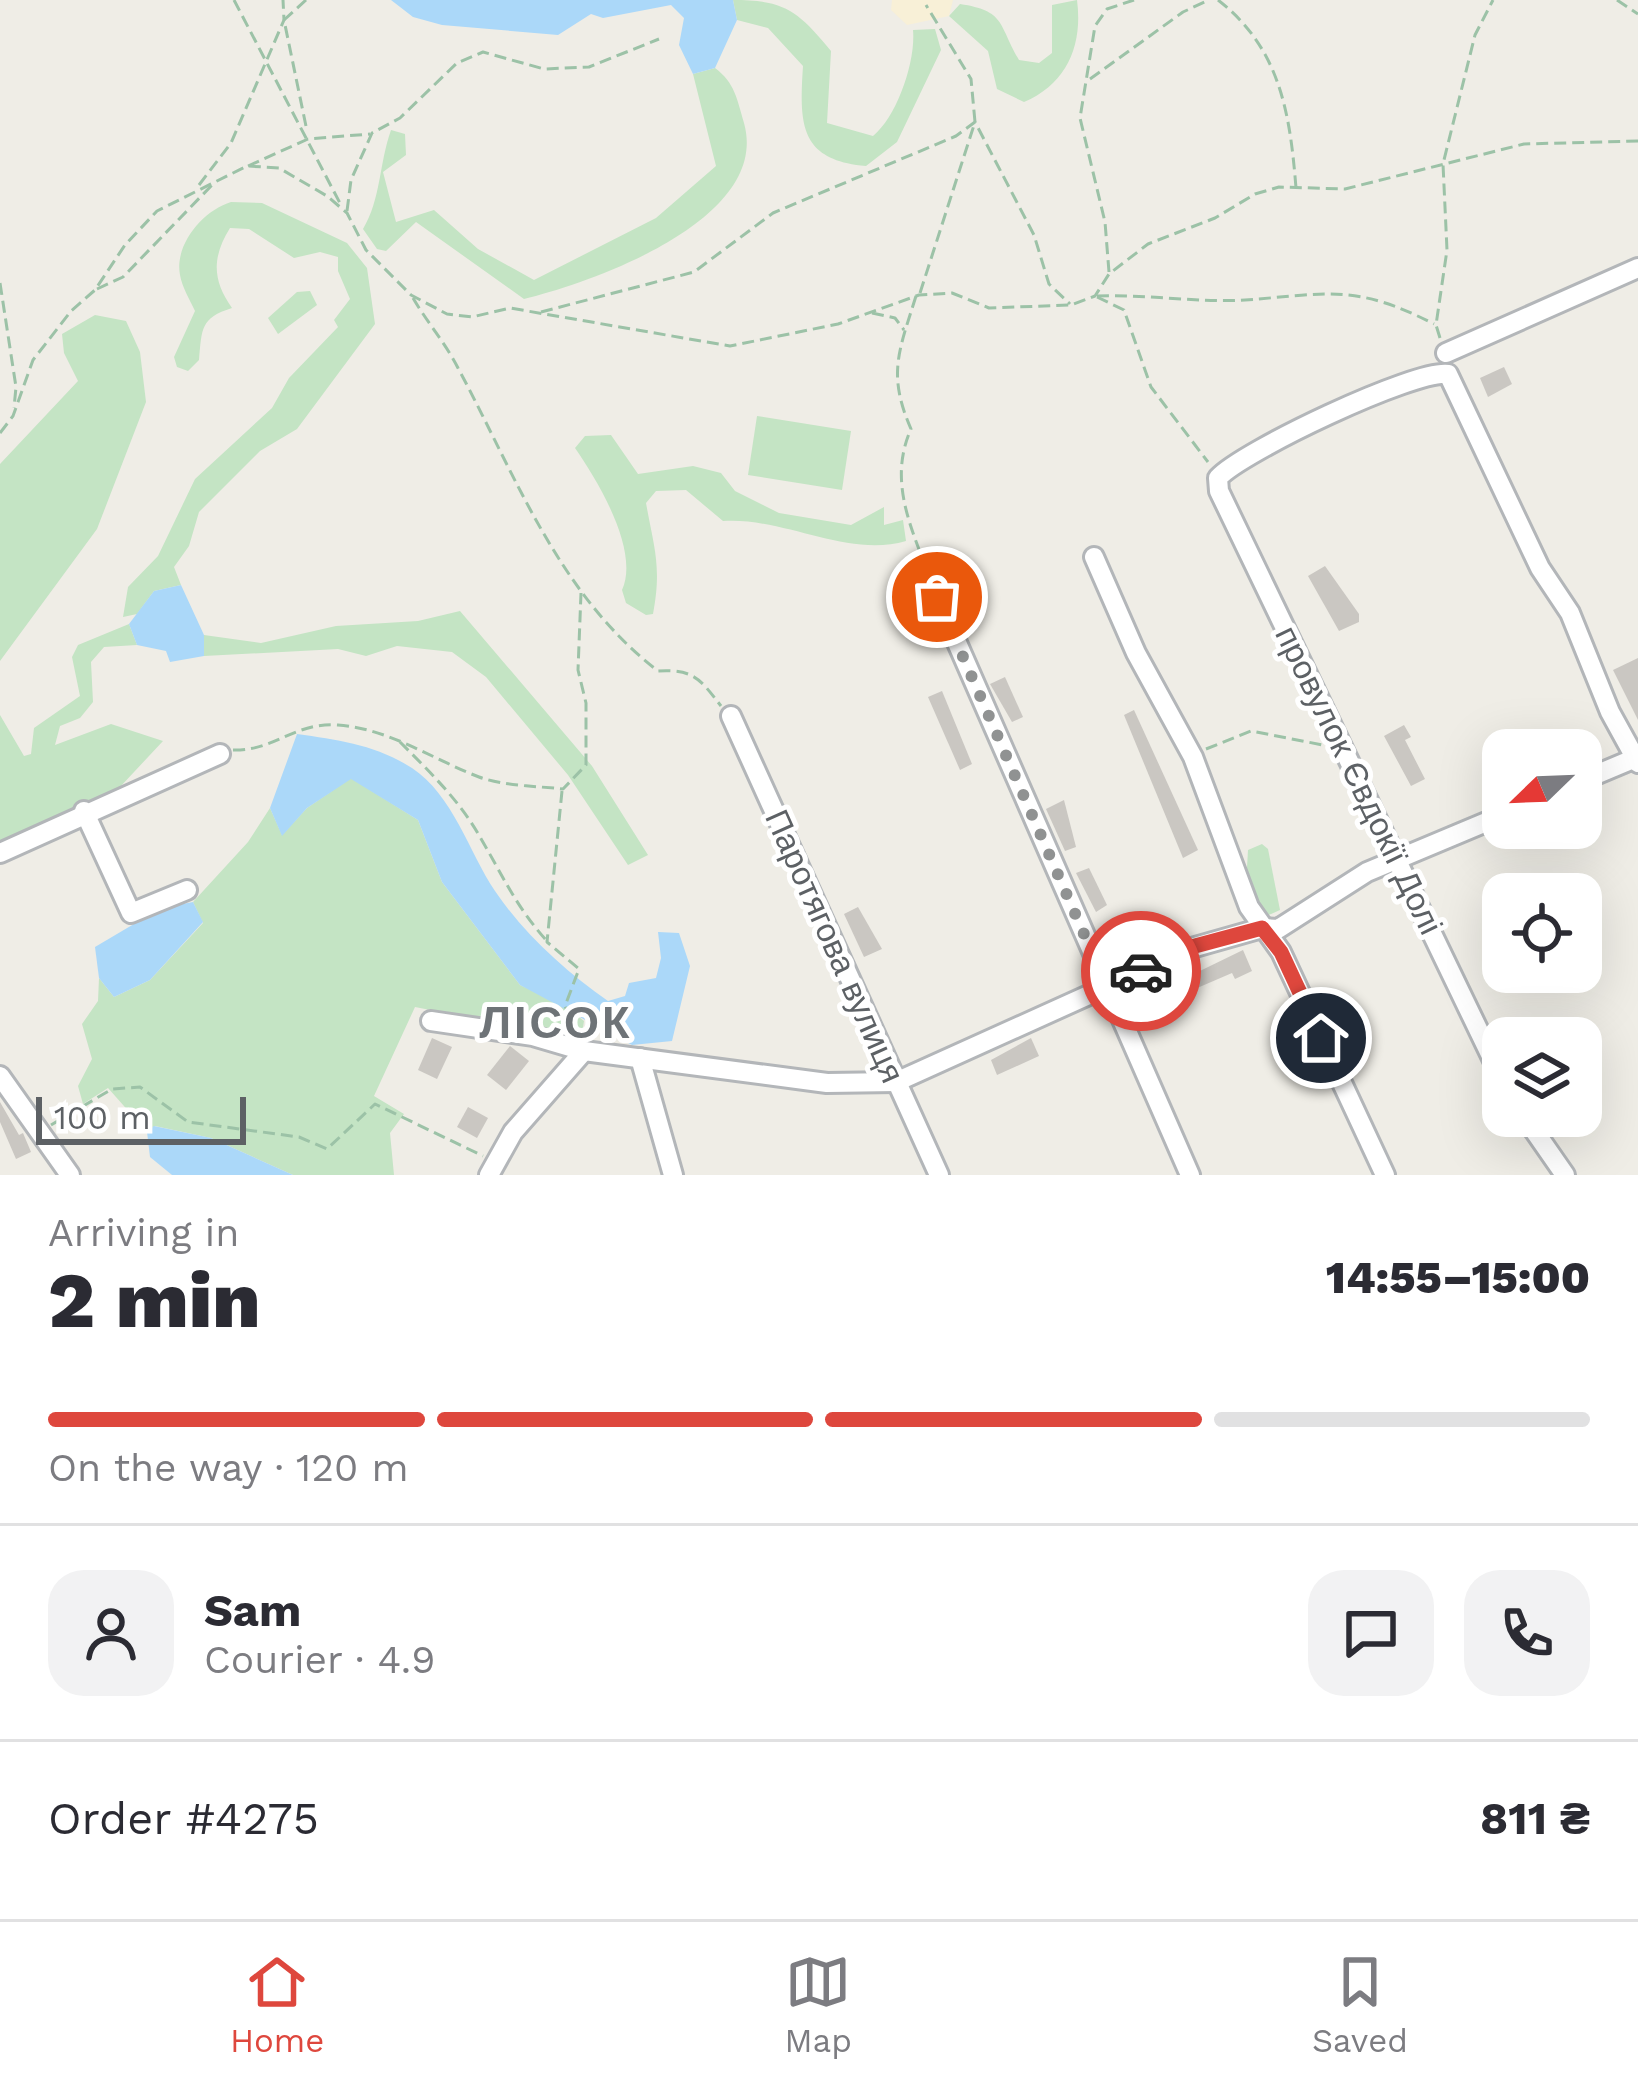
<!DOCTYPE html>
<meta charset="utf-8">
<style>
body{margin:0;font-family:"Work Sans",sans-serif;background:#f2f2f3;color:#2b2b33;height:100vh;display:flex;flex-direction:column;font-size:45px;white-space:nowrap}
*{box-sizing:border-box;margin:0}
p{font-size:39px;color:#7c7c81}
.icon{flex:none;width:66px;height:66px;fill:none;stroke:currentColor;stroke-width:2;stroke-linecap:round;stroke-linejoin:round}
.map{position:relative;height:1175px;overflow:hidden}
.details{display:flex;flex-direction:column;background:#fff;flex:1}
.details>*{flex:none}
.needle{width:78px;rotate:247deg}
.controls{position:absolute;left:1482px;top:729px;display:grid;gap:24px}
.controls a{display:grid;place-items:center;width:120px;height:120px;border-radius:24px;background:#fff;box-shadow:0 12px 48px #0002;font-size:60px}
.scale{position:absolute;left:36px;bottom:30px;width:210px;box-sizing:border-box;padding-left:12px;border:6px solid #5d6165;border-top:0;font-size:33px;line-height:42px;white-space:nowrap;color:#5d6165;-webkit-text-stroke:9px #fff;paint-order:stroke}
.pin{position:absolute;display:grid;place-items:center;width:102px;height:102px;color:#fff;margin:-51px;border:6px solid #fff;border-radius:50%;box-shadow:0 3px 12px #0007}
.courier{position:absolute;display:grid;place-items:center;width:120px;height:120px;margin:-60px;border:9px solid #de473d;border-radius:50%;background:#fff;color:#222;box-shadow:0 3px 15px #0007}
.headline em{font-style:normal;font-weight:800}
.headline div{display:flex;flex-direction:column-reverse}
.headline{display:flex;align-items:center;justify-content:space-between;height:204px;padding:0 48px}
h1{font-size:78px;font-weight:800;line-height:90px}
.bar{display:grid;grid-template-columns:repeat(4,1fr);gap:18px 12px;align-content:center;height:144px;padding:0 48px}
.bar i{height:15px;border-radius:9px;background:#e1e1e2}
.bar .on{background:#de473d}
.bar p{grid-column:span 4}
.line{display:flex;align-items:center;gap:30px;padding:0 48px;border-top:3px solid #e1e1e2}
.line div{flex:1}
.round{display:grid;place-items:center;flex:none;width:126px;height:126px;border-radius:36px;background:#f2f2f3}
.dock{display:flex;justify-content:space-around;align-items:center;height:168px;border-top:3px solid #e1e1e2;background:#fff;font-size:33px;color:#7c7c81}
.dock a{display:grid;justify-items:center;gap:6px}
.dock .on{color:#de473d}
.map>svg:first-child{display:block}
</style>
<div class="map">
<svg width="1638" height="1175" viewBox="0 0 1638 1175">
<rect width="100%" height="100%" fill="#efede6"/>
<g fill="#c4e4c4">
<path d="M733 0C785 0 798 11 831 51L827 123 873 136C897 117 916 61 913 30L935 29 941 50 897 142 866 166C800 160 799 125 803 66L768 28 737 20Z"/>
<path d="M1077 0C1083 45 1067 84 1024 102L997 89 988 51 949 16 960 4C1006 11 998 24 1019 60L1039 63 1052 53V5Z"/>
<path d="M715 68C735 83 737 99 744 123 771 219 594 282 524 299L416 222 386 251 377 249 363 229C381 199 379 164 391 130L405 134 406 155 383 172 396 222 434 210 478 249 534 280 656 218 716 166 693 74Z"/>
<path d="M231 202 262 203 347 243 367 268 375 324 297 429 260 451 199 512 189 546 174 567 181 585 154 591 137 614 123 617 128 587 158 556 195 479 272 408 289 378 338 327 334 320 350 299 338 271V257L320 252 294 258 249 229 230 228C212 257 212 280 232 308 200 318 202 329 199 360L188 371 177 367 174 357 195 311C190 300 182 287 180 275 174 244 204 210 231 202Z"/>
<path d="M310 291 317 305 278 334 268 318 297 292Z"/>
<path d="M95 315 126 321 140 352 146 402 97 529 0 661V464L78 381 64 353 62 334Z"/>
<path d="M757 416 851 431 842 490 748 475Z"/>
<path d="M611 435 638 474 693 466 721 473 735 491 779 513 851 525 884 507V525L903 520 906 541C847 558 784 517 723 521L686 490 656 491 646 503C654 548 662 566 653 614L646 615 626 603 622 590C640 551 598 481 575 448L585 436Z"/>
<path d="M460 611 592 766 648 855 628 865 568 775 486 677 452 652 397 646 366 656 338 649 204 656V635L261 643 336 626 418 621Z"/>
<path d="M129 624 137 645 104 647 91 662 93 702 80 718 60 726 55 745 111 724 163 741 120 787 0 843V715L24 756 31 754 34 728 80 696 72 657 78 645Z"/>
<path d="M351 778 418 820 442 882 520 985 565 1006 584 1021 581 1040 415 1007 374 1096 404 1114 390 1133 394 1175H293L211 1138 155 1126 147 1132 108 1088 83 1104 78 1086 92 1059 82 1024 98 1001 99 978 114 997 150 980 203 923 193 902 248 842 270 808 282 835 307 808Z"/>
<path d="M1262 844 1268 849 1280 910 1264 917 1246 885 1248 850Z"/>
</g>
<path fill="#f8f0d7" d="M892 0H953L949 16 907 25 891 10Z"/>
<g fill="#abd8f9">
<path d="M391 0H733L737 20 715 68 693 74 679 45 684 18 671 5 603 18 591 14 558 35 442 25 413 17Z"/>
<path d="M181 585 204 635V656L170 662 166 651 137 645 129 624 154 591Z"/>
<path d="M297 734C339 740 376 745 412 768 453 795 469 852 495 891 524 934 566 972 608 1001L625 996 629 983 656 978 661 958 658 932 679 933 690 966 672 1041 632 1045 520 985 442 882 418 820 351 779 307 808 282 836 270 808Z"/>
<path d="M193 902 203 922 150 980 114 997 99 978 95 947 161 908Z"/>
<path d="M154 1126 211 1138 293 1175H172L150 1157 147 1132Z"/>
</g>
<g fill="#cac7c2">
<path d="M1504 367 1512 384 1488 397 1480 378Z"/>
<path d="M1325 566 1359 614V622L1339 631 1308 576Z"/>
<path d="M1638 658V720L1613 670Z"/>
<path d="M1005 677 1023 717 1012 722 990 684Z"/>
<path d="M942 691 972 764 960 770 928 697Z"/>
<path d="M1134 710 1198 850 1183 858 1124 715Z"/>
<path d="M1404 725 1411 737 1405 740 1425 779 1411 786 1384 736Z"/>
<path d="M1064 800 1076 847 1065 851 1046 809Z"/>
<path d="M1089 868 1107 905 1096 912 1076 873Z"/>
<path d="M858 907 882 949 864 957 844 914Z"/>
<path d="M1148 922 1155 934 1110 958 1104 946Z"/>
<path d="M1243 950 1252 971 1235 979 1232 973 1174 998 1169 986Z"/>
<path d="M432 1038 452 1047 437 1079 418 1070Z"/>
<path d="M1031 1038 1039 1056 997 1075 991 1060Z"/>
<path d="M510 1046 529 1061 506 1090 487 1075Z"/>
<path d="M0 1102 19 1135 23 1133 31 1152 16 1159 0 1122Z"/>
<path d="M468 1107 488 1118 477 1138 457 1127Z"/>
</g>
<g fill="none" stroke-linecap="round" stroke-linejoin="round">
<g stroke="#b3b6b9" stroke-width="24">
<g id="minor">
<path d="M1446 353 1638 268"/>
<path d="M1094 557 1136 653 1193 757 1249 907 1281 952 1385 1175"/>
<path d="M937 597 1190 1175"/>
<path d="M731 716 939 1175"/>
<path d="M1581 781 1638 757"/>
<path d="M84 811 131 913 187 890"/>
<path d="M0 853 220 754"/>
<path d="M431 1021 533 1036 584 1051 827 1083 896 1082 1195 947 1262 928 1278 929 1367 872 1503 815"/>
<path d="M640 1058 673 1175"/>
<path d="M0 1076 70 1175"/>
<path d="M1503 1081 1219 491 1218 478C1241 452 1415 369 1448 374L1540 568 1570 613 1610 712 1638 763"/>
<path d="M1524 1116 1565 1175"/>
<path d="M489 1175 513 1132 584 1051"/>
</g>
</g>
<g stroke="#9cc2a7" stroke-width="3" stroke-dasharray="12 6" stroke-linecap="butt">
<path d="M234 0 342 207"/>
<path d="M306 0 284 20 307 131"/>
<path d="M1218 0C1280 48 1290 113 1296 188"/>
<path d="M1617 0 1638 14"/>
<path d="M1090 79 1183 12 1209 0"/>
<path d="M248 166 308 139 370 134"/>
<path d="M199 185 231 143 284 20 283 0"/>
<path d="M347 211 351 180 372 133 400 118 457 63 483 52 544 69 589 67 659 39"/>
<path d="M1109 272 1105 222 1080 118 1095 26 1107 9 1134 0"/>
<path d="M0 283 16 387 14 408"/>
<path d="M97 289 123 277 213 184"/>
<path d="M920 293 975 122 971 79 926 5"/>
<path d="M916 296C899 351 887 374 911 429 887 483 913 531 932 584"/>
<path d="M1097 296C1145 294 1200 303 1245 300 1328 294 1354 283 1434 324"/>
<path d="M1097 297 1124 310 1151 387 1208 462"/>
<path d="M413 298C427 322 446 344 458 368 516 476 558 594 658 671 694 669 700 679 721 706"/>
<path d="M541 312 694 272 773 213 956 136 975 122 1034 235 1049 284 1070 304"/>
<path d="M872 313 895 318 904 330"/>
<path d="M1440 338 1436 325 1447 250 1443 164 1475 35 1493 0"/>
<path d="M0 433 13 416 33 360 71 311 95 290 125 245 157 211 247 166 279 168 327 196 347 213 366 250 411 295 447 314 472 317 510 308 730 346 838 324 919 295 952 293 989 308 1071 305 1095 296 1109 274 1148 244 1215 218 1255 194 1279 187 1345 189 1524 144 1638 141"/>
<path d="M400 742C428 770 460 801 480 837 503 876 515 905 546 940"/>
<path d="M1206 749 1251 731 1323 745"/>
<path d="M233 750C275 751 294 722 338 725 390 729 432 759 479 777 504 786 536 786 563 789L586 765V703L578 670 581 593"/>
<path d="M562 791 547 942 579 969 565 1006 575 1031"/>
<path d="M51 1125 112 1089 140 1087 188 1122 299 1137 327 1149 375 1104 483 1156"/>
</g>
<use href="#minor" stroke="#fff" stroke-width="18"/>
</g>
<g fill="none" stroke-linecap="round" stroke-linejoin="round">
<path stroke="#909292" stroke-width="12" stroke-dasharray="0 21.6" d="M937 597 1107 987 1141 971"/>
<path stroke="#de473d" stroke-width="15" d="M1141 971 1195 946 1262 928 1281 952 1321 1038"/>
</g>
<g text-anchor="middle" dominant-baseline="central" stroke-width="10" stroke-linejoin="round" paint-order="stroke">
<g font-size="33" fill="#5d6165" stroke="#fff">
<text transform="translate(1359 780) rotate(64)">провулок Євдокії Долі</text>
<text transform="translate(835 946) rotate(66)">Паротягова вулиця</text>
</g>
<g font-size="45" font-weight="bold" letter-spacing="3" fill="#6e7377" stroke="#fff">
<text x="556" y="1022">ЛІСОК</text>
</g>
</g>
</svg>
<div class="controls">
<a><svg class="needle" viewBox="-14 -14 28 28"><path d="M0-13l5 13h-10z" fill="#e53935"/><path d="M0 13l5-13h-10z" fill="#7c7c81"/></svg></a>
<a><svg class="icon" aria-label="locate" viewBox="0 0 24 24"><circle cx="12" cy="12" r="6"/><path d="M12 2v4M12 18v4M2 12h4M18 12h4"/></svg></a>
<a><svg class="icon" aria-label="layers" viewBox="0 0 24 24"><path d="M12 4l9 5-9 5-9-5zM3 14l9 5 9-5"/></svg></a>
</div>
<div class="scale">100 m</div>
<div class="pin" style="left:937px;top:597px;background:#ea580c"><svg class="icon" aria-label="bag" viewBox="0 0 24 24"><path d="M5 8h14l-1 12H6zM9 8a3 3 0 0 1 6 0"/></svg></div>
<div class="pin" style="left:1321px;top:1038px;background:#1f2937"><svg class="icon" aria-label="home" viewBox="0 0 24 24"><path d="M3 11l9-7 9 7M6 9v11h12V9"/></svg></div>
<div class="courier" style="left:1141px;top:971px"><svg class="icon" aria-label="car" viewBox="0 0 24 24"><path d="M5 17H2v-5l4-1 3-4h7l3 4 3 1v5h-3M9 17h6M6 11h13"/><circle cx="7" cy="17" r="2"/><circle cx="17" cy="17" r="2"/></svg></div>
</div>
<section class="details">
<div class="headline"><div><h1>2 min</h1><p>Arriving in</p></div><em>14:55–15:00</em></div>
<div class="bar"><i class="on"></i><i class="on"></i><i class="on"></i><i></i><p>On the way · 120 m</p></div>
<div class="line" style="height:216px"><a class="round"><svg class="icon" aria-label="person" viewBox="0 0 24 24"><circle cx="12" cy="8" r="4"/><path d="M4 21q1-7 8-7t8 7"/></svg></a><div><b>Sam</b><p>Courier · 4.9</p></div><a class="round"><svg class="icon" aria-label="chat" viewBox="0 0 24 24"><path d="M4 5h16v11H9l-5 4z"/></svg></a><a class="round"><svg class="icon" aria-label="phone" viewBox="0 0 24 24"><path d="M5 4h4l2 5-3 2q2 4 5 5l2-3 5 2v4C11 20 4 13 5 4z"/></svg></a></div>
<div class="line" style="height:156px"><div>Order #4275</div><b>811 ₴</b></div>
</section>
<nav class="dock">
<a class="on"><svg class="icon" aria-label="home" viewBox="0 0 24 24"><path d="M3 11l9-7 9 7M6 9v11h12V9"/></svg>Home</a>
<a><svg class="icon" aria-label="map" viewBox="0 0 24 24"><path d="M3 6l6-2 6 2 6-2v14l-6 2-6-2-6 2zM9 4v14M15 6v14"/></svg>Map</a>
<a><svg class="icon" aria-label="saved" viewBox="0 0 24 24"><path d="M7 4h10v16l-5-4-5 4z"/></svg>Saved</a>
</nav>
